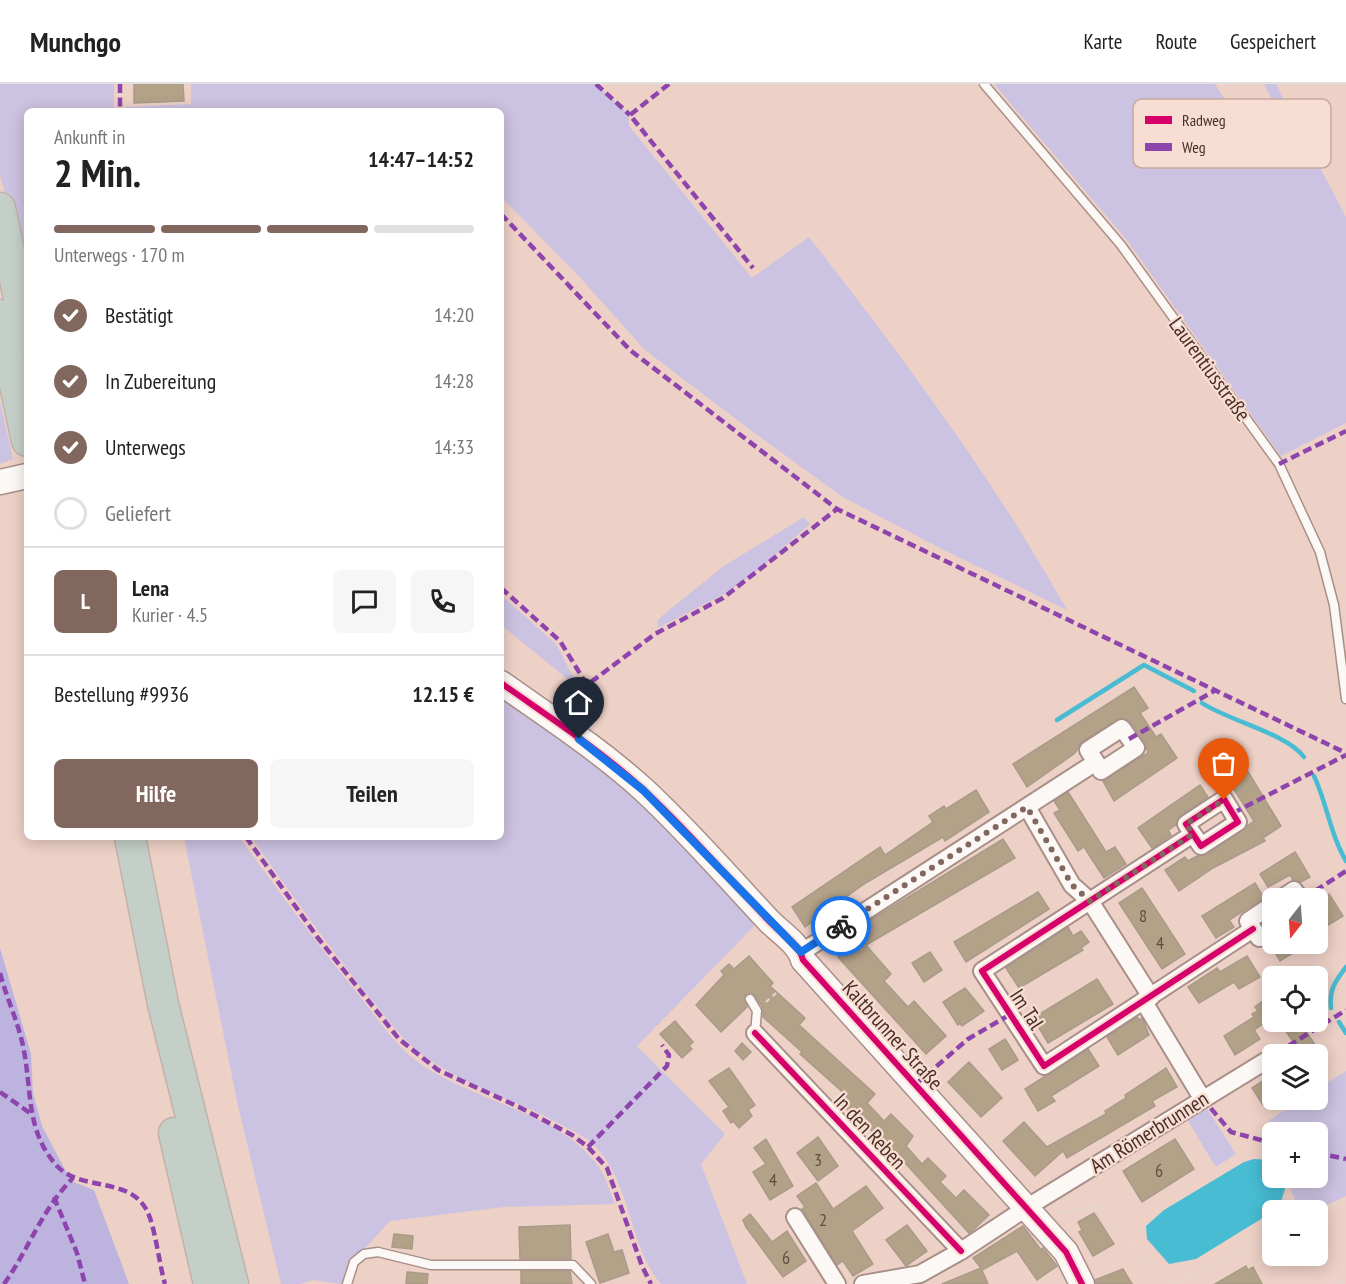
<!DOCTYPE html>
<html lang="de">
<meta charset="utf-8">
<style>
body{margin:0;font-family:"PT Sans Narrow",sans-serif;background:#f6f6f6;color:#222;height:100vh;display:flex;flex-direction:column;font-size:22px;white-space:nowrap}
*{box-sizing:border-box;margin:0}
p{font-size:20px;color:#767676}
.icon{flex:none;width:33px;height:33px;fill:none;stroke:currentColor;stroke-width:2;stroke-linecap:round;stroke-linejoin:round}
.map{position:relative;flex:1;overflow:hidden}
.panel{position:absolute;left:24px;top:24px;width:480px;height:732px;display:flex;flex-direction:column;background:#fff;border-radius:9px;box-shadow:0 3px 15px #0003}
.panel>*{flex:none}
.needle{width:39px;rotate:197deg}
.buttons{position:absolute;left:1262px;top:804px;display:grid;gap:12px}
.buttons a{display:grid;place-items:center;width:66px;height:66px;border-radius:9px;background:#fff;box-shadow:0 3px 15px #0003;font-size:30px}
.pin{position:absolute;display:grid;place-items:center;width:51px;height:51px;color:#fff;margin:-62px -26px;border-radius:50% 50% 50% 0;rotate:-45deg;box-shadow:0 0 6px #0007}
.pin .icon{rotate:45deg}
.courier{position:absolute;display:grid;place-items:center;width:60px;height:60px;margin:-30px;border:4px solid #1a73e8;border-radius:50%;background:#fff;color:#222;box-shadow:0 2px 8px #0007}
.head em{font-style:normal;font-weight:700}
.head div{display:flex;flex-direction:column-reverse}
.head{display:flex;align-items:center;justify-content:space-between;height:102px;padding:0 30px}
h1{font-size:39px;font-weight:700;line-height:45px}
.bar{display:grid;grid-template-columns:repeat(4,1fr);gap:9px 6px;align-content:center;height:72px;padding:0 30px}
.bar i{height:8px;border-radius:4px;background:#e0e0e0}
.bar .selected{background:#82675e}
.bar p{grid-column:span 4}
.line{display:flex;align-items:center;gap:15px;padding:0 30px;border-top:2px solid #e0e0e0}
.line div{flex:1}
.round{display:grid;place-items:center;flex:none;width:63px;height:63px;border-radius:9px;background:#f6f6f6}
ol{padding:0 30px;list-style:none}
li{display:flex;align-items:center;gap:18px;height:66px}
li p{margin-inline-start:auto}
li .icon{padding:6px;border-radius:50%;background:#82675e;color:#fff;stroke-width:4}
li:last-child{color:#767676}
li i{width:33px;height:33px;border:3px solid #e0e0e0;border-radius:50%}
.action{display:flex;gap:12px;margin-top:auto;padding:12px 30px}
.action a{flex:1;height:69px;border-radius:9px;background:#82675e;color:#fff;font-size:24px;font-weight:700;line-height:69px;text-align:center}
.action a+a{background:#f6f6f6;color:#222}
header{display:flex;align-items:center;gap:36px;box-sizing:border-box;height:84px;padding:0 30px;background:#fff;border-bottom:2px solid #e0e0e0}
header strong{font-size:28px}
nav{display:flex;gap:33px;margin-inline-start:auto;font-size:21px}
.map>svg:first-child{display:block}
</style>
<header>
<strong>Munchgo</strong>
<nav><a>Karte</a><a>Route</a><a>Gespeichert</a></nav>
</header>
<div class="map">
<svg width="1346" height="1200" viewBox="0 0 1346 1200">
<rect width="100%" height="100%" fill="#edd0c6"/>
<g fill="#ccc2e1">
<path d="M0 0H114V27H27V194L0 91Z"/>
<path d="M191 0H596L628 30 629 42 752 194 809 153C902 272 993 394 1067 526L936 462 841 412 752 347 645 266 576 189 501 113V27H126V23L191 20Z"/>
<path d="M994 0H1215L1243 44 1279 30 1264 0H1276L1346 133V339L1281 372 1126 155Z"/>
<path d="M0 318 13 375 0 380Z"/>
<path d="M804 433 810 440 757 487 726 509 658 544 657 537 663 531 724 482Z"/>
<path d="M501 511 556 560 579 604 501 541Z"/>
<path d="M501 610 640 713 759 837 637 962 725 1050 701 1080 747 1200H661C628 1161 632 1100 595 1062 584 1051 569 1045 556 1038 512 1014 459 1000 419 968 400 953 385 932 370 914 328 862 290 808 251 753H501Z"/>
<path d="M184 753H239C278 806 316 859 358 910 375 932 392 957 414 975 468 1018 561 1026 601 1086 607 1096 610 1109 615 1120L504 1123 390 1137 366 1163 349 1174 342 1200 313 1196 300 1200H281L238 1022Z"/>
<path d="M1346 987V1112L1315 1126H1298L1287 1094H1317V1048H1273L1269 1036 1301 1016H1317V1005Z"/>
<path d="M1204 1020 1236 1070 1216 1083 1185 1032Z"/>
</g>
<path fill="#bdb3df" d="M0 864 31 970 33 1009 42 1042 71 1097 94 1106 129 1200H0Z"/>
<path fill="#47bcd3" d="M1254 1075 1271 1076 1272 1094H1284L1285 1105 1279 1124 1196 1175 1169 1180 1147 1155 1146 1142 1164 1126 1244 1078Z"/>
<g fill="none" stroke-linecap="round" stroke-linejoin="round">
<g stroke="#47bcd3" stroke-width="4.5">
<path d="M1202 619C1229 637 1286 649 1304 673"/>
<path d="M1057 636 1144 581 1194 607"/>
<path d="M1314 692C1327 719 1330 750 1346 777"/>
<path d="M1331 924C1329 905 1335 898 1346 883"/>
<path d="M1339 938 1346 949"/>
</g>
</g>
<g fill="#b3a288" stroke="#a99a8a" stroke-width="1.5">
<path d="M134 0H183L184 17 134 19Z"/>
<path d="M1134 603 1148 624 1140 629 1156 653 1161 650 1177 674 1114 717 1103 697 1148 669 1145 658 1131 638 1121 634 1082 657 1075 669 1027 703 1013 680Z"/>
<path d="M1241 676 1281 742 1263 754 1265 757 1213 784 1179 807 1165 786 1185 773 1188 777 1197 772 1207 771 1254 737 1223 688Z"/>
<path d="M1200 701 1208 713 1180 732 1176 741 1168 746 1171 751 1152 764 1138 744Z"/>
<path d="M976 706 989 728 945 757 943 753 864 800 805 843 792 823 880 763 885 771 933 738 929 732 944 722 946 725Z"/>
<path d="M1068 708 1106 768 1115 763 1126 780 1104 794 1084 763 1078 767 1054 729 1060 726 1054 717Z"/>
<path d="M1003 755 1015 774 866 861 891 890 884 897 908 923 914 917 946 952 926 970 838 873 872 842 869 837Z"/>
<path d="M1295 768 1310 793 1301 798 1293 796 1290 791 1268 803 1260 790Z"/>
<path d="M1255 799 1264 814 1229 836 1234 843 1216 854 1202 832Z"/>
<path d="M1142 804 1185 870 1162 885 1119 819Z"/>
<path d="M1038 808 1049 825 966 878 954 858Z"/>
<path d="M1329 810 1343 832 1317 848V817Z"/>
<path d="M1068 843 1073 852 1081 847 1089 858 1081 864 1083 866 1019 904 1006 884Z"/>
<path d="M1270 860H1308L1280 877Z"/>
<path d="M930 868 942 886 924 898 912 879Z"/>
<path d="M749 872 773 899 770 902 805 934 799 941 875 1010 867 1019 884 1037 891 1030 913 1052 906 1062 922 1080 928 1074 946 1092 940 1098 956 1114 964 1106 989 1131 972 1147 969 1149 896 1069 893 1071 871 1050 873 1048 840 1019 847 1012 800 970 802 968 763 933V924L754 910 745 911 747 923 721 948 696 921 724 891 721 887 729 880 734 885Z"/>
<path d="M1247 872 1260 893 1239 905 1234 898 1199 919 1188 903 1217 884 1220 888Z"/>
<path d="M1097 895 1113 920 1048 959 1033 934Z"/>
<path d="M965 904 984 927 962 942 960 939 958 941 943 918Z"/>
<path d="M1264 916 1270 924 1272 922V934L1254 946 1260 955 1235 971 1224 952 1254 933 1252 930 1258 927 1255 923Z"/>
<path d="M1137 933 1139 936 1142 934 1149 951 1118 971 1107 953Z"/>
<path d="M675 937 693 958 689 962 692 965 682 974 660 950Z"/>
<path d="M1280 938H1300L1321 970H1301Z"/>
<path d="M1005 955 1018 976 1002 986 989 965Z"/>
<path d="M742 959 751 968 743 976 735 967Z"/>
<path d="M1088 965 1099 982 1051 1012 1055 1017 1038 1027 1025 1005Z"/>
<path d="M969 978 1002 1014 981 1033 948 998Z"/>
<path d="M729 984 755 1021 748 1026 752 1032 739 1044 733 1037 731 1039 723 1027 729 1023 709 997Z"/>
<path d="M1166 984 1177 1003 1152 1017 1155 1022 1067 1074 1063 1067 1035 1092 1003 1057 1024 1038 1047 1063 1106 1030 1105 1027 1126 1014 1125 1011Z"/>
<path d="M1272 991V1015L1263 1021 1252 1004Z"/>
<path d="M818 1053 838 1082 818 1097 797 1069Z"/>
<path d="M766 1055 793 1102 770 1116 753 1088 766 1080 754 1064Z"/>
<path d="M1175 1055 1194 1085 1142 1118 1123 1087Z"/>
<path d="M816 1099 833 1125 866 1102 883 1124 852 1147 873 1180 853 1192 843 1177 837 1181 802 1125 805 1123 797 1112Z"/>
<path d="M1094 1129 1114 1160 1093 1172 1079 1148 1082 1146 1078 1138Z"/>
<path d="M750 1130 772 1158 787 1147 806 1177 783 1193 746 1143 743 1136Z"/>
<path d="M570 1141 571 1175H520L519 1143Z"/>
<path d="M907 1141 927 1167 906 1182 886 1156Z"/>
<path d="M1023 1142 1041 1166 1043 1164 1057 1182 1037 1196 1017 1167 982 1186 988 1200H942L981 1184 973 1174Z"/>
<path d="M394 1150 413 1152 412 1165 392 1163Z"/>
<path d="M608 1150 614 1168 622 1166 629 1189 600 1199 586 1158Z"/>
<path d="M1246 1182 1248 1186 1253 1183 1262 1200H1215Z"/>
<path d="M1123 1185 1132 1200H1096L1095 1196Z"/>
<path d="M521 1187H570L572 1200H521Z"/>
<path d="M407 1188 428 1190 427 1200H406Z"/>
</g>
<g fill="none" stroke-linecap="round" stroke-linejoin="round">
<g stroke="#a89088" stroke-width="11">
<g id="lane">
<path d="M984 0 1121 161 1279 380 1320 468 1334 521 1346 615"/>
<path d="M750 915 757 927 755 949"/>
<path d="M347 1200 354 1178 364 1170 378 1168 431 1181H573L591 1200"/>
</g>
</g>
<g stroke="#a89088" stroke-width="20">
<g id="street">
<path d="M1027 723 1072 801 1090 817 1151 913"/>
<path d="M1193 750 1186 740 1224 715 1238 738 1201 762 1193 750 982 887 1044 982 1253 845"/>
<path d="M1282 814 1294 806 1300 814"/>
<path d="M1272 821 1248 837 1259 854 1272 846"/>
<path d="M802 868 1096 678 1101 687 1136 664 1122 644 1088 666 1096 678"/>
<path d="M1144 918 1202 1014"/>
<path d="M755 949 961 1167"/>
<path d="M795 1133 837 1200"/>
<path d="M863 1200 920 1190 961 1167 1026 1124 1272 973"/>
</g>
</g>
<g stroke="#a89088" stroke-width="27">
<g id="secondary">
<path d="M0 398 27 392"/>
<path d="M501 599C549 633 600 666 644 706 688 747 727 792 768 836 779 848 799 859 803 876L1066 1168 1082 1200"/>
</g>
</g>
<g stroke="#c3b2ac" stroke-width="33">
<g id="highway">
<path d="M0 124 27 253"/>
<path d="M0 231 27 357"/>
<path d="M130 753 163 920 233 1200"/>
<path d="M174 1049 209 1200"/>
</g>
</g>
<g stroke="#e1d8d4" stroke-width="2" stroke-dasharray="4.5 4.5" stroke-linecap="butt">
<path d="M766 918 793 894"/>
<path d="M1056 1129 1101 1122 1160 1195 1175 1200 1272 1150"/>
<path d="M1317 1129 1346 1115"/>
<path d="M1333 1200 1338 1196"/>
<path d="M1342 1200 1338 1196 1346 1188"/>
</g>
<use href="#lane" stroke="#fcf8f6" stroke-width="8"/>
<use href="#street" stroke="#fcf8f6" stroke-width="16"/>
<use href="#secondary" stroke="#fcf8f6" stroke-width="24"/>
<use href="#highway" stroke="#c4cfc7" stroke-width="30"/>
<g stroke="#8e44ad" stroke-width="4.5" stroke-dasharray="9 4.5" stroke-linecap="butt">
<path d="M120 0V27"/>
<path d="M596 0 630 31"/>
<path d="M669 0 630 31 753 184"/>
<path d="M501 130 630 266 837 425 1346 669"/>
<path d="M1279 380 1346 347"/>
<path d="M501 504 560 557 587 601"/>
<path d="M560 642 587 601 655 550 723 514 837 425"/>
<path d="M1129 655 1216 606"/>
<path d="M1233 729 1346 671"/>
<path d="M246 753 318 854 399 955 438 986 519 1023 572 1051 588 1063 607 1084 642 1182 651 1200"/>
<path d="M1304 814 1346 787"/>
<path d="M0 889C7 916 19 939 24 967 32 1009 26 1049 58 1083 82 1107 128 1093 146 1125 155 1140 159 1180 165 1200"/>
<path d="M1277 969 1346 926"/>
<path d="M916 1000 968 955 1011 930"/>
<path d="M0 1008 30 1029"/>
<path d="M1202 1014 1231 1048 1272 1059"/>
<path d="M588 1063 667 982 669 971 662 961"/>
<path d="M1317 1069 1346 1075"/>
<path d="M54 1113 77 1169 85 1200"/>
<path d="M4 1200C29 1165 42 1125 73 1094"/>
</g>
<g stroke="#f8ddd3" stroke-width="10">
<g id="cycleway">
<path d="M501 599C549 633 600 666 644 706 688 747 727 792 768 836 779 848 799 859 803 876L1066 1168 1082 1200"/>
<path d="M1193 750 1186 740 1224 715 1238 738 1201 762 1193 750 982 887 1044 982 1253 845"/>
<path d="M755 949 961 1167"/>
</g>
</g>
<use href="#cycleway" stroke="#d6006c" stroke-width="6"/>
</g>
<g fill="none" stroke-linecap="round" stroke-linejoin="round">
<path stroke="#82675e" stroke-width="6" stroke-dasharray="0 10.8" d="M841 842 1027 723 1072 801 1090 817 1193 750 1186 740 1224 716"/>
<path stroke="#1a73e8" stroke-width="8" d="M579 655 643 706 801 868 841 842"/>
</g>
<g text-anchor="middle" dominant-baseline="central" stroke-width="4.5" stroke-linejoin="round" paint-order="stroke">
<g font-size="18" fill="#644c3e">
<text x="1143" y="831">8</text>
<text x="1160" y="858">4</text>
<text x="818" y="1075">3</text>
<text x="1159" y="1086">6</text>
<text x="773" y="1095">4</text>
<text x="823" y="1135">2</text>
<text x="786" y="1173">6</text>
</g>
<g font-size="21" fill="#492f26" stroke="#f8ddd3">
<text transform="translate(1210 285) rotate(54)">Laurentiusstraße</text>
<text transform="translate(1027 925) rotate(57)">Im Tal</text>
<text transform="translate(893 951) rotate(48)">Kaltbrunner Straße</text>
<text transform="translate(870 1047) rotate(47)">In den Reben</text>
<text transform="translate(1149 1048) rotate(-32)">Am Römerbrunnen</text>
</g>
</g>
<rect x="1133" y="15" width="198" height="69" rx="9" fill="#f8ddd3" stroke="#c4a99f" stroke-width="1.5"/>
<rect x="1145" y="32" width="27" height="8" fill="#d6006c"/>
<rect x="1145" y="59" width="27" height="8" fill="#8e44ad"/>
<g font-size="16" fill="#492f26">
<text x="1182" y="42">Radweg</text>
<text x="1182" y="69">Weg</text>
</g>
</svg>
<div class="buttons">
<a><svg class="needle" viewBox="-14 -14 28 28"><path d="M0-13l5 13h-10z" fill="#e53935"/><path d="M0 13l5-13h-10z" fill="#767676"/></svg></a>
<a><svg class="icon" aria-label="locate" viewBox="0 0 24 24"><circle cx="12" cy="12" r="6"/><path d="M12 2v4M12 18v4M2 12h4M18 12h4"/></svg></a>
<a><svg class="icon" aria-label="layers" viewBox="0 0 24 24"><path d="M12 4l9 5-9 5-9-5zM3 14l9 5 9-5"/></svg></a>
<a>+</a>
<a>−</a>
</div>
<div class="pin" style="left:1224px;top:716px;background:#ea580c"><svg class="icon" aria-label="bag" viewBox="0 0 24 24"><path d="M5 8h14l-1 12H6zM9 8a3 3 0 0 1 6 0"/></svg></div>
<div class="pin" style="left:579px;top:655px;background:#1f2937"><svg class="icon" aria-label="home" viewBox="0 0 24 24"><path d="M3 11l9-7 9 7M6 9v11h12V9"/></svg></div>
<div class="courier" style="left:841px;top:842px"><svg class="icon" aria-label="bike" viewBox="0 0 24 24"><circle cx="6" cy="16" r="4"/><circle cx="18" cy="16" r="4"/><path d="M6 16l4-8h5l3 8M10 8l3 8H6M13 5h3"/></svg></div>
<section class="panel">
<div class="head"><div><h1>2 Min.</h1><p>Ankunft in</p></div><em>14:47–14:52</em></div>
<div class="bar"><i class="selected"></i><i class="selected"></i><i class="selected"></i><i></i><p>Unterwegs · 170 m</p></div>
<ol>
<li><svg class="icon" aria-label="check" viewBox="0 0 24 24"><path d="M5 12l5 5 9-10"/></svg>Bestätigt<p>14:20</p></li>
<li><svg class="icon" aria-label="check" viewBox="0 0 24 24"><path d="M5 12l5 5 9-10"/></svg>In Zubereitung<p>14:28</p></li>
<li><svg class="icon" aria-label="check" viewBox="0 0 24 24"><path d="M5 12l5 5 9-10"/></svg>Unterwegs<p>14:33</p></li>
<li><i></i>Geliefert</li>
</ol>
<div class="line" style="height:108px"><b class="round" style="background:#82675e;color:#fff">L</b><div><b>Lena</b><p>Kurier · 4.5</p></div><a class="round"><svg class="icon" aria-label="chat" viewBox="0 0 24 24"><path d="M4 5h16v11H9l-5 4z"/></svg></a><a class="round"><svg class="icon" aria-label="phone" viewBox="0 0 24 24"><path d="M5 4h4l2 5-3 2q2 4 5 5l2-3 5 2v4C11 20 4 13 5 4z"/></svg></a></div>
<div class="line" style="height:78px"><div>Bestellung #9936</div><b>12.15 €</b></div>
<div class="action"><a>Hilfe</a><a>Teilen</a></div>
</section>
</div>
